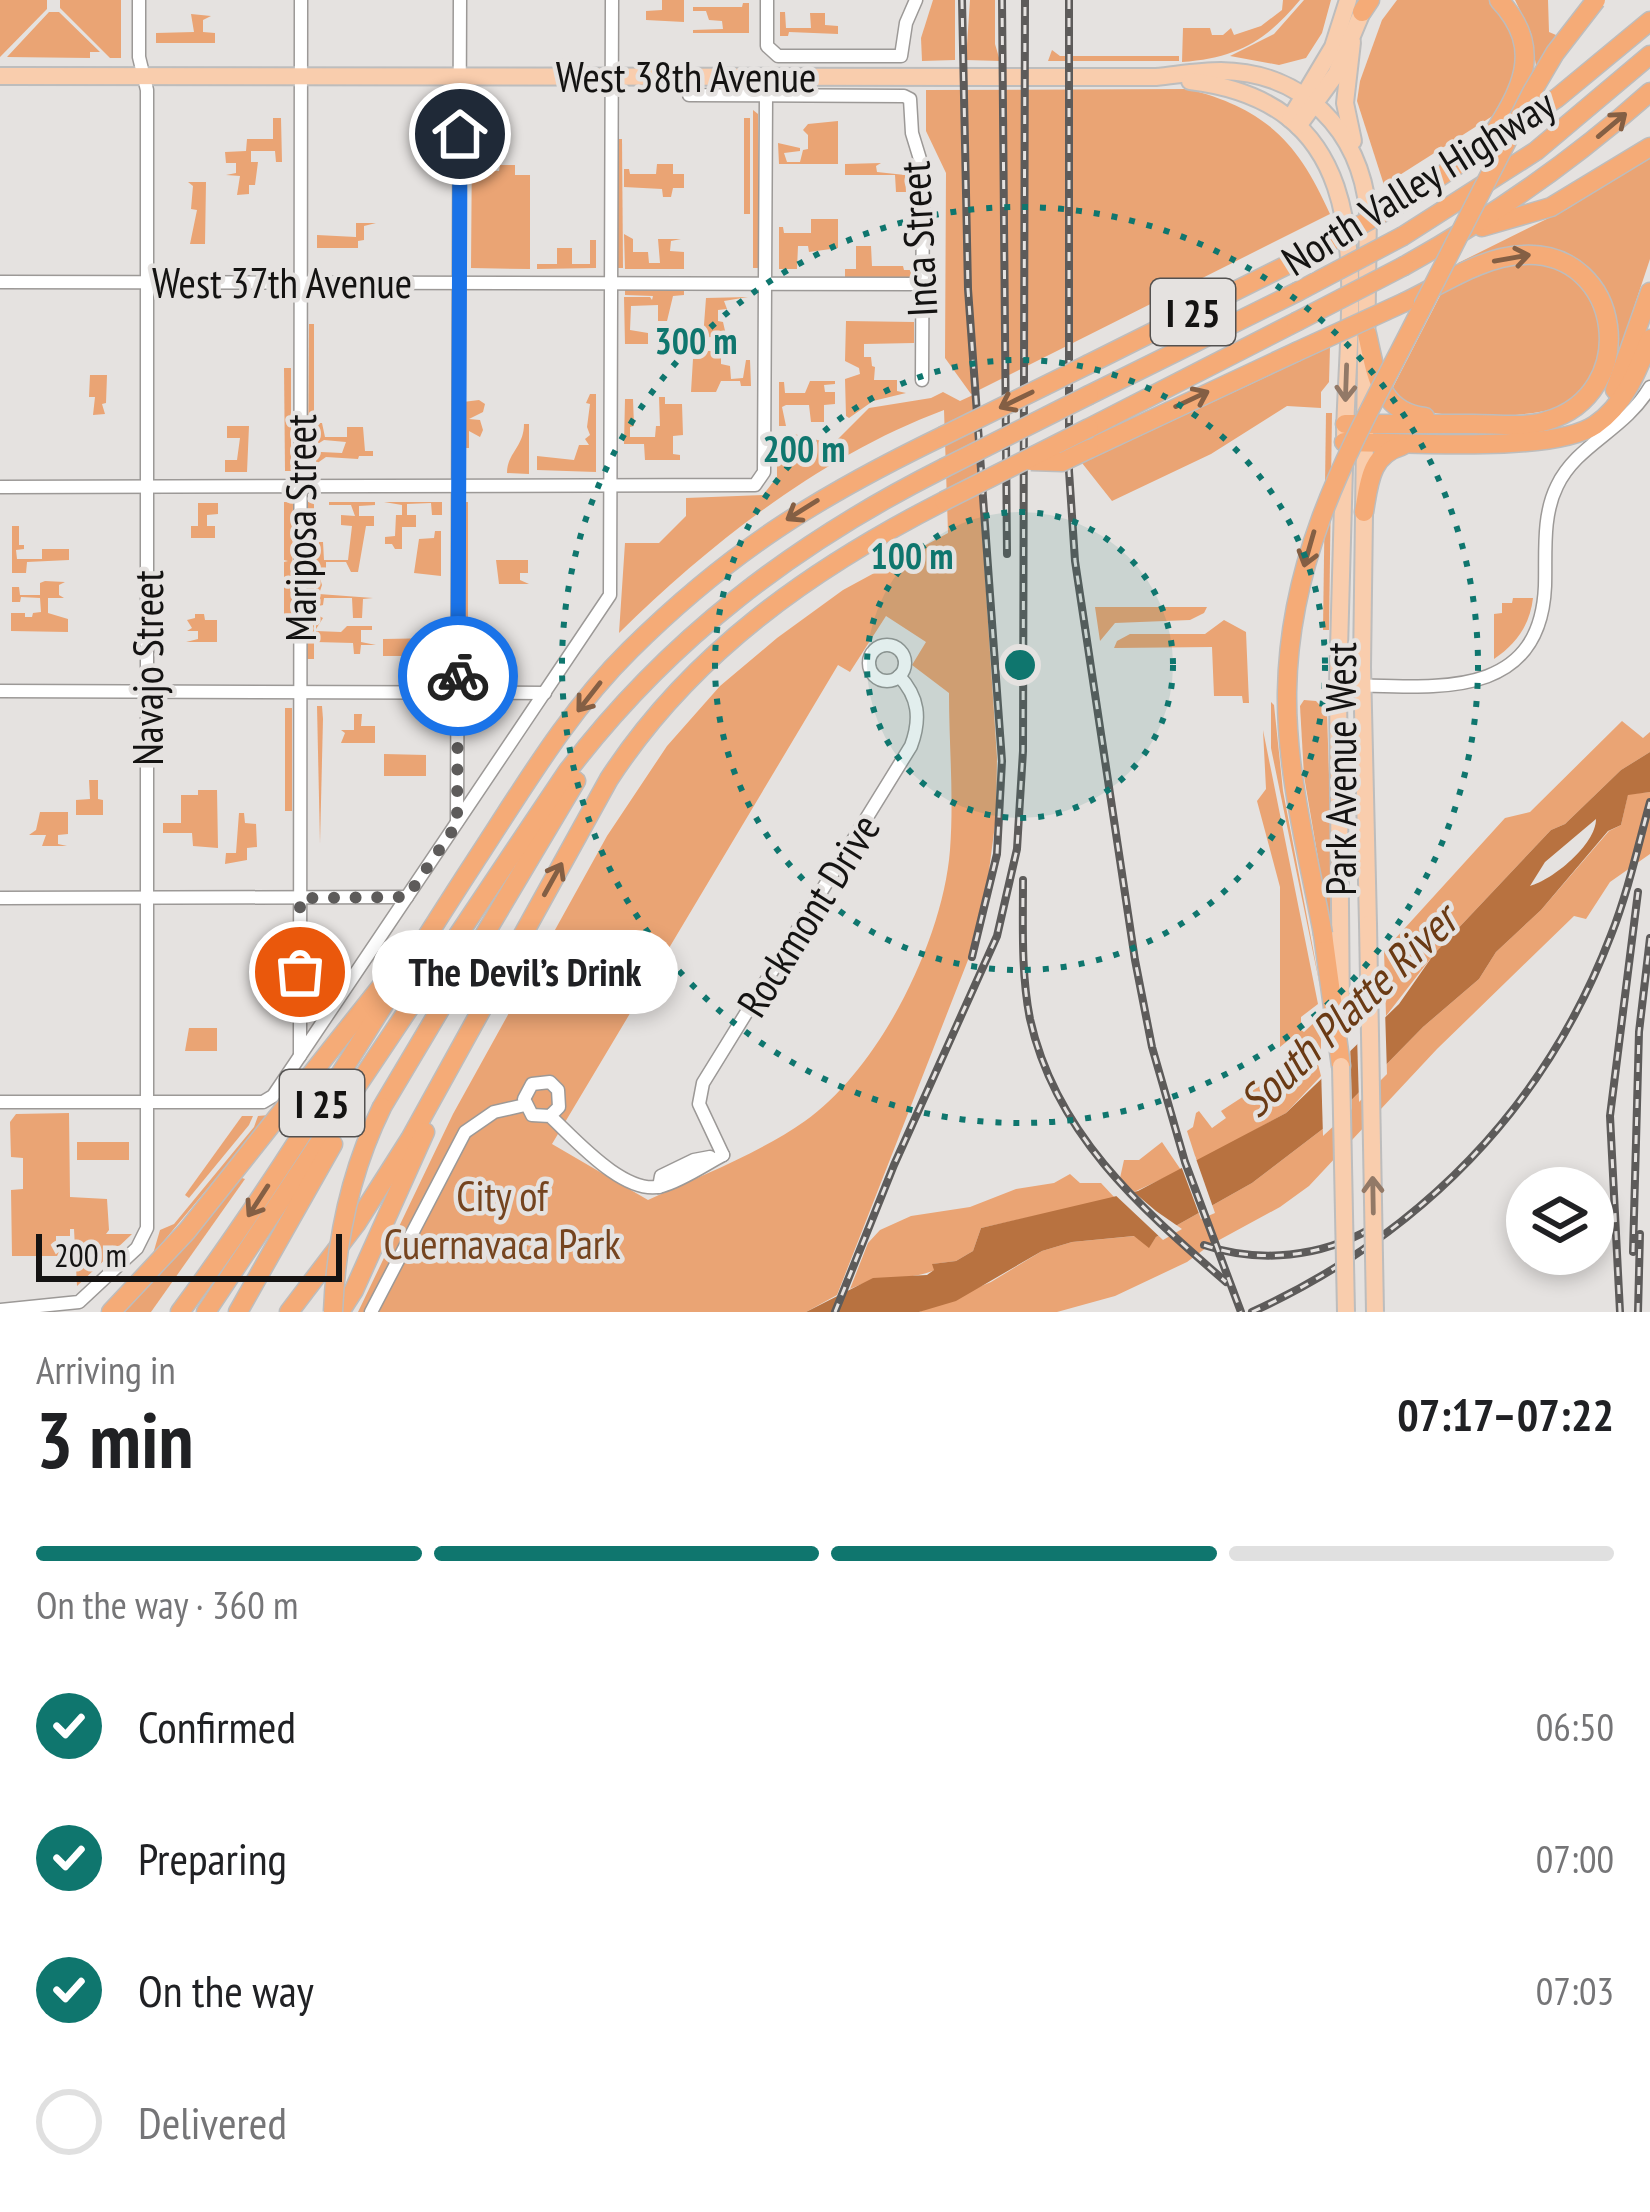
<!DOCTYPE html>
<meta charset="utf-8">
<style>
body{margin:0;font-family:"PT Sans Narrow",sans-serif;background:#f6f6f6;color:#202124;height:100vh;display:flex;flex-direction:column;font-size:45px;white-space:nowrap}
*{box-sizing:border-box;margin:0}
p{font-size:39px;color:#757577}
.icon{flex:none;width:66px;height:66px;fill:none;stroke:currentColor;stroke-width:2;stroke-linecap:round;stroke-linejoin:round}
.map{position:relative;height:1312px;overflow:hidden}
.drawer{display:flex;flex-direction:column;background:#fff;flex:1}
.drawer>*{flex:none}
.fabs{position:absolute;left:1506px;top:1167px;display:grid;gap:24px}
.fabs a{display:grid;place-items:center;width:108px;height:108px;border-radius:50%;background:#fff;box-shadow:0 6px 18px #0003;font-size:60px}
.scale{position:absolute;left:36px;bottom:30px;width:306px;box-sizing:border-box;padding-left:12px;border:6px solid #141312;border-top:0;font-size:33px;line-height:42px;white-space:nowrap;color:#141312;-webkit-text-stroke:9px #e5e2e0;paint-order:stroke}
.pin{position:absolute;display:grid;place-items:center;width:102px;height:102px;color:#fff;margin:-51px;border:6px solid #fff;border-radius:50%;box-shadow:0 3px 12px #0007}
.courier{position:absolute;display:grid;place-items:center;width:120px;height:120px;margin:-60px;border:9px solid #1a73e8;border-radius:50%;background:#fff;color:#222;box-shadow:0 3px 15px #0007}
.bubble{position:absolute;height:84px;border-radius:42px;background:#fff;box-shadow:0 6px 18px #0003;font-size:39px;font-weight:700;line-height:84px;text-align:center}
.summary em{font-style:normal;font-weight:700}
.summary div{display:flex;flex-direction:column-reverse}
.summary{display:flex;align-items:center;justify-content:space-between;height:204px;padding:0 36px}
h1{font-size:78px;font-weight:700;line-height:90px}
.bar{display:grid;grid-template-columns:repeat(4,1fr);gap:18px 12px;align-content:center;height:144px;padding:0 36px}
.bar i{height:15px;border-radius:9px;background:#e0e0e0}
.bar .selected{background:#0f766e}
.bar p{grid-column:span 4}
ol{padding:0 36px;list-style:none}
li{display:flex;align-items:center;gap:36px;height:132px}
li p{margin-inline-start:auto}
li .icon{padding:12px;border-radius:50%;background:#0f766e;color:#fff;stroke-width:4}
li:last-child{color:#757577}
li i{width:66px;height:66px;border:6px solid #e0e0e0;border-radius:50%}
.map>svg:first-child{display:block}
</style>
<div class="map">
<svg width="1650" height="1312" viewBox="0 0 1650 1312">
<rect width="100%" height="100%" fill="#e5e2e0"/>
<g fill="#eaa474" fill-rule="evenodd">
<path d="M0 0H47V9L0 57Z"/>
<path d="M60 0H121V58H110L60 8Z"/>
<path d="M662 0H684V22L646 20V11L662 10Z"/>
<path d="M933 0H955V60L922 61 921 38Z"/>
<path d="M970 0H995V44L1000 61 966 60Z"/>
<path d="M1283 0H1300C1266 41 1237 58 1182 62L1183 28H1210L1212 35H1223L1231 28 1234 35 1261 26 1282 10Z"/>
<path d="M1304 0H1331L1322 33 1306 58 1279 65 1230 56 1274 34Z"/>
<path d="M1397 0H1490L1509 22 1518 59 1502 110 1384 185 1357 101 1360 81 1382 20Z"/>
<path d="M1515 0H1548L1549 32 1556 35 1536 66 1531 33Z"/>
<path d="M743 3H749V33H693V30L723 29 722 21 709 20 706 11H693V7H742Z"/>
<path d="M49 12H59L100 52H90V58L7 57Z"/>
<path d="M780 12H785L786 28H811L810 13H825V25L838 26V34L789 32 788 36H780Z"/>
<path d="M191 14 211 16 203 20V32L215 33V43H156V33L194 32Z"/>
<path d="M1052 50 1060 56H1179V61H1048Z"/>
<path d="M1188 89C1266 109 1298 142 1330 214L971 394 945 358 946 173 926 131V90Z"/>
<path d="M753 110 758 114V268H753Z"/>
<path d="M273 118H281L282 162H276L275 151H251V162H258L255 185H249V194L237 195 240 176 226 175 236 173V163H226L225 152 246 151 247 139H273Z"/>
<rect x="744" y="118" width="6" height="96"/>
<path d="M838 121V164H779L778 143 800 148V151L784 153 787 162H800L803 150 808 149V135L803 130 808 124Z"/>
<path d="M618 139H622L623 268H618Z"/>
<path d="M472 143H503V156H479L476 170 499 171 500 165H515V175H530V269L471 268Z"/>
<path d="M1650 157V259L1614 367 1616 323 1556 251 1519 246 1454 271 1458 263 1567 209Z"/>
<path d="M881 163 876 166 877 172 905 175 906 192H896L895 175H845V164Z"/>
<path d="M657 164H673V174H684V188H673L671 197H663L662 189 624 187V169H629L630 174H656Z"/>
<path d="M188 182H206L205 244H190L197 210 191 209 193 186Z"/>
<path d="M811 219H838V248L809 252 808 246H798L797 269H779V227H783L784 233H811Z"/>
<path d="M356 223H376L364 226V240L358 241V248H317V235L356 237Z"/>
<path d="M624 234 633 239V252H648L649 263H660L658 239H681L671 241 670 251 684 252V269H625Z"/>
<path d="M590 240H596V268L537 269V264H557V248H572V264H590Z"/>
<path d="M856 246H871L872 266H903L904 270H915V274L910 277H845V269H856Z"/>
<path d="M1521 262C1532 264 1547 264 1558 268 1612 291 1613 368 1571 401 1548 419 1451 420 1423 410 1412 406 1400 400 1389 395L1442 292 1504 265Z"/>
<path d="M625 290H684V295L673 296 667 321H658V305L631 306 630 330 648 333V344H625L624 297H650L652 300 653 296 625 295Z"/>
<path d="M748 297 724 301 727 309 718 310V321L723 322 726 335 703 338 706 298Z"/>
<path d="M846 321 914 322V343L864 344V357H871L872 366 875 367 874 380H897V391L906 393 873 401 849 418 846 416 845 379 860 374 859 368 845 361Z"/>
<path d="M309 324H314V473H308Z"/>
<path d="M1330 347 1329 382 1321 392V408L1287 406 1211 454 1112 501 1082 463Z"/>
<path d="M703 351H729L721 353V364L730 366 731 379 743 378 746 360H750L751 386H741L740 381H721L716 392H691L693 359 702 358Z"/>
<path d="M284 368H291V471H285Z"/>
<path d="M90 375H107L106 403 102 404 105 414 93 415 95 397H89Z"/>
<path d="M810 381H835V384L824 385 825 392H835V404L824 405V422H811L809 405H786L782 407 786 426H779V382H784L785 393H805Z"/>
<path d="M943 392 960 401 973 395 997 758 996 817 987 886 968 960 837 1295 806 1312H358L453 1114 607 836 667 746 720 686 777 638 843 590 948 533 944 410C821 456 712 542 619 633L625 543H659L686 516V498L763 495 777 477V451H786L794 444V434L833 444 869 408 931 398ZM886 616 926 642 912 665 949 693C949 745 954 798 950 850 943 940 880 1068 805 1121 758 1154 700 1176 648 1200L552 1144 838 665 850 672Z"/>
<path d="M590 394H596V472L537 470V456L574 460 579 445H589L585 439 590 435 587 427 590 404 586 403Z"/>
<path d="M659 397H665V404H682L683 435 673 436V454L680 455V460H645L644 444H624L625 399H633L634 426 630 427V437H655L656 426H660Z"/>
<path d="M479 400 485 404 483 412 469 419 480 420 483 430 480 437 469 431V448H463V402Z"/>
<path d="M1326 413H1332L1329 630H1323Z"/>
<path d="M316 423H322L325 437H347V427H363L365 451H373V456H359L358 459 326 457 316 464V447L321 452 342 453 346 442 324 440 316 445Z"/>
<path d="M524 424H529V474L507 473C507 453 524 447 524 424Z"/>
<path d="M227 426H249L247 472H225V460H237L240 438H227Z"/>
<path d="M284 502H293L292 619H284V562L288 561 284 560Z"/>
<path d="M307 502H314V659H306Z"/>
<path d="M329 502H375V505L359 506V516H374V526H366L358 572H351L346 562H326V573L319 575 322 585 319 594 373 598 363 599 362 618H353L352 598H324L323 605 319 606V616L323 618 316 629V542H323L324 560H348L352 526 341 525V515L355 516 351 505H329Z"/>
<path d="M384 502H442V515H432L431 503 407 504V515H416V527H402V549H395L392 544H385V537L395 536 396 515H402V505Z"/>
<rect x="464" y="502" width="4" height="157"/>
<path d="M198 503H218V514L207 515V526H215V538H191V526H198Z"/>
<path d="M12 526H19V545H24V549L16 550 17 559H42V549H69V560L27 562 26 573H12Z"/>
<path d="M435 531H441V576L414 573 419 539 434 538Z"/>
<path d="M496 560H528V573H520V580L529 584H499Z"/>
<path d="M45 581 65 582 59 585V595L64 598H48V613L68 619V632L11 631V613H25V617H32L33 613 41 612 40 598 21 597 20 602H12V587H19L20 595H40V583Z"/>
<path d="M1513 598H1533C1530 625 1516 644 1494 659V614L1502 613V603H1512Z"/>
<path d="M1095 607H1207L1204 613 1190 620 1115 623 1100 641Z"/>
<path d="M195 614H204L205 620H217V642H186L198 639V631H187L192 628 187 620 195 618Z"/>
<path d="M1224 620 1246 632 1249 703H1243L1242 696H1214L1212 647 1114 648 1117 641 1130 634H1205Z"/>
<path d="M347 626H372V630H361V642L376 645H361L360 654H354L353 643 316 642V631L341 632Z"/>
<path d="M441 638V656H383V639Z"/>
<path d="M1304 700 1316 701 1327 713 1335 958 1304 776 1300 706Z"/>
<path d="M1271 702 1274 705 1283 791 1322 996 1271 748Z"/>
<path d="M317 706H322L323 719 320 844Z"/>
<rect x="285" y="708" width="7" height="103"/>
<path d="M354 714H362L361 726H375V743H341L345 733 341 730H354Z"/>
<path d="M1622 721 1643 738 1650 732V752L1621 770 1565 824 1551 830 1434 954 1386 1016 1384 951 1505 818 1530 812Z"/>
<path d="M1263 730 1318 1004 1301 1017V1030L1304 1032 1321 1016V1051L1316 1056 1321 1076 1286 1113 1197 1162 1187 1131 1193 1127 1196 1113 1199 1111 1212 1128 1226 1118 1221 1111 1258 1087 1294 1054 1295 1035 1280 1047V887L1257 801 1266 789Z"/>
<path d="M384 754 426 755V776H384Z"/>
<path d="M89 780H98V799L103 800V815H76V800L90 799Z"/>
<path d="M198 790H217L218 848 193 846 192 833H163V823H181V795H198Z"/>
<path d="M1650 792V854L1610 882 1586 919 1574 916 1437 1049 1309 1186 1280 1207 1210 1245 1187 1262 1115 1296 1057 1312H919L991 1282 1042 1251 1072 1242 1135 1236 1149 1247 1156 1237 1252 1183 1324 1128 1423 1027 1479 979 1496 952 1541 910 1609 831 1621 825 1628 794Z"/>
<path d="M40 812H68V834L58 835V844L67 846H42L46 835H29L36 830Z"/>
<path d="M239 813H244L245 823 256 824 257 847 247 848V860L225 864 226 853H236Z"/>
<path d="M189 1028H217V1051H185Z"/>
<path d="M69 1113 70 1197 107 1199 109 1230 106 1234H132L77 1286 74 1229H70V1236H56V1244H70V1256H12L11 1190 23 1189V1158L11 1157 10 1122 16 1114Z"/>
<path d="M269 1115 153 1254 160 1230 174 1224 254 1127 258 1116Z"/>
<path d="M242 1116H253L249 1125 189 1198 185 1195Z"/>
<rect x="77" y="1142" width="52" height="18"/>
<path d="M1162 1142 1181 1170 1134 1192 1120 1178 1124 1160H1139Z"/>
<path d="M1070 1174 1080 1183H1101L1115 1198 981 1228 973 1251 956 1261 933 1264 935 1270C911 1281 881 1274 850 1289L868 1243 880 1230 911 1216 970 1207 1016 1189 1054 1183Z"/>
<path d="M242 1178 245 1179 151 1312H122Z"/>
</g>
<path fill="#b87240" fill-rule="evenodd" d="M1650 752V792L1628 795 1621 825 1608 831 1541 910 1496 952 1479 979 1423 1027 1324 1128 1252 1183 1156 1237 1149 1248 1134 1236 1072 1242 1042 1251 956 1301 919 1312H806L873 1278 927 1275 934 1270 932 1264 956 1261 973 1251 981 1228 1138 1191 1286 1113 1399 1004 1434 954 1551 830 1565 824 1621 770ZM1596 819C1596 845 1552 880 1530 886L1545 862Z"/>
<g fill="#e5e2e0">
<path d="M1385 1009 1387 1074 1359 1102 1357 1035Z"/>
<path d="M1350 1041 1352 1109 1323 1136 1321 1068Z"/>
<path d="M1195 1156 1215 1213 1201 1219 1180 1163Z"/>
<path d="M1129 1188 1156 1211 1182 1229 1163 1240 1112 1192Z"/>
</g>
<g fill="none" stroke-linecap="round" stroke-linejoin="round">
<g stroke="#9c9997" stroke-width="15">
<g id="minor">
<path d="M767 0V46L778 56H901L906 23 916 0"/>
<path d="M689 76V95L904 96 910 99 912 133 923 169 922 380"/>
<path d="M0 282 923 284"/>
<path d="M0 487 755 485 764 472 766 96"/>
<circle cx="887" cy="663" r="18"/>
<path d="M1338 685C1424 685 1540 707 1545 586 1546 553 1542 516 1557 486 1577 444 1624 431 1650 387"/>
<path d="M0 691 545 693"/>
<path d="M457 822 460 0"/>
<path d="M0 898 407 897"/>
<path d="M300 1056 301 0"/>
<path d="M0 1102H263L273 1096 610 595 612 0"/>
<path d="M550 1116 559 1107 558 1090 550 1082 532 1084 524 1099 532 1115 550 1116C574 1138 625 1197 662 1186 683 1180 704 1165 723 1155"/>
<path d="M723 1155 699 1104 703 1083 911 746C921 719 919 697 899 676"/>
<path d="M659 1187 661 1176 694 1160 710 1157"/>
<path d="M0 1310 79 1302 137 1248 147 1228V90L139 57V0"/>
<path d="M371 1312 465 1132 494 1112 525 1105"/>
</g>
</g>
<g stroke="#bdbdbd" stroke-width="20">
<g id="major">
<path d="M1352 42 1345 103 1353 141"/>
<path d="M0 76 1156 77C1177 75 1199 71 1221 71 1304 72 1360 131 1368 211L1362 667 1368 924"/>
<path d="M1190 81C1388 105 1348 290 1345 435"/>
<path d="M1290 119 1333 47 1348 0"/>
<path d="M1298 126 1336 74 1362 12"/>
<path d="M1341 1017 1338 685 1344 467"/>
</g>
</g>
<g stroke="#bdbdbd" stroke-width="21">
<g id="highway">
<path d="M1362 12 1370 0"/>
<path d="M1489 140C1520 92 1546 50 1499 0"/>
<path d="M1402 202 1557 98 1650 21"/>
<path d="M1482 227 1551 207 1650 147"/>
<path d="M1403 236 1536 151 1650 55"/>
<path d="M1404 266C1492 217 1575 159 1650 92"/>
<path d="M1367 334C1376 373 1379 412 1425 417"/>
<path d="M1089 364 1297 260"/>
<path d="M1615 390 1650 292"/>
<path d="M1089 395 1297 292"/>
<path d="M1345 424C1388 424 1430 424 1473 424 1497 424 1524 428 1546 421 1642 394 1623 250 1523 255 1483 256 1441 285 1405 302"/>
<path d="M1089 428 1296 322"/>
<path d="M1344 442C1401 442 1552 454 1595 425 1625 404 1637 372 1650 339"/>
<path d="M1089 449 1296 352"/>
<path d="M1364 512C1369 483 1370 455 1402 446"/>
<path d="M1323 934 1341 1066"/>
<path d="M382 1107 576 781"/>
<path d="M111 1312 187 1231 394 970"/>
<path d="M180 1312C287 1168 376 1013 474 863 522 790 567 712 630 650 730 551 817 497 943 436"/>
<path d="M206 1312 567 772C668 639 795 543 944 468"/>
<path d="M238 1312 333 1144"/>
<path d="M289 1312 356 1224 410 1139 609 779C691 653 811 569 944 501"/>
<path d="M340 1312 354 1290 425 1132"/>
</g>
</g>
<use href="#minor" stroke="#fff" stroke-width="12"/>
<use href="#major" stroke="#f9cdad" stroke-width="16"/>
<use href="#highway" stroke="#f5ab77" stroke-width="18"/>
<g stroke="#5d5b5a" stroke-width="8">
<g id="rail">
<path d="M962 0 968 289 1002 761 997 854 972 957"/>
<path d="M1002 0 1007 554"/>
<path d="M1069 0V471L1075 561 1135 960 1152 1047 1185 1162 1241 1312"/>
<path d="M1023 880C1023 926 1021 974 1030 1019 1056 1135 1140 1207 1226 1282"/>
<path d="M1204 1245C1260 1264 1321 1257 1372 1228"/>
<path d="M1633 1252 1639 1032 1650 938"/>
<path d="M835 1312 894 1165 997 936 1017 849 1023 751 1025 0"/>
<path d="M1252 1312C1420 1235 1545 1108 1611 935 1628 892 1638 846 1650 802"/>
<path d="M1620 1312 1610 1116 1638 892"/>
<path d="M1638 1312 1640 1234"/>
</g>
</g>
<use href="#rail" stroke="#e5e2e0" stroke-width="3" stroke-dasharray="9" stroke-linecap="butt"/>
<g stroke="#bdbdbd" stroke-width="20" stroke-linecap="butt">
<g id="major-bridge">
<path d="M1368 924 1375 1312"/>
<path d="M1341 1066 1346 1312"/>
</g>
</g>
<g stroke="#bdbdbd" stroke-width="21" stroke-linecap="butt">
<g id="highway-bridge">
<path d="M1297 260 1402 202"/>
<path d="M1297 292 1403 236"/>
<path d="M1296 322 1404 266"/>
<path d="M1296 352 1405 302"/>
<path d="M943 436 1089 364"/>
<path d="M1031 461 1062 462 1089 449"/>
<path d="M944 468 1089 395"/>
<path d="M944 501 1089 428"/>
<path d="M1323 934C1308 854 1286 774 1287 692 1289 555 1348 452 1408 335 1450 254 1491 173 1532 92L1555 53 1596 0"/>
<path d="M333 1312C336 1239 350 1172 382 1107"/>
</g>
</g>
<use href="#major-bridge" stroke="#f9cdad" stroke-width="16"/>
<use href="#highway-bridge" stroke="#f5ab77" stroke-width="18"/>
</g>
<defs><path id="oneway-shaft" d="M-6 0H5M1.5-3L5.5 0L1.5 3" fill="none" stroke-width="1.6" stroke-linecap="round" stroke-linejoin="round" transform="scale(3)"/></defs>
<g stroke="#845f44">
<use href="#oneway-shaft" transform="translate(1612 125) rotate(-40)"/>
<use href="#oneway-shaft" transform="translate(1512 258) rotate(-10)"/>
<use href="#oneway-shaft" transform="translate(1192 399) rotate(-25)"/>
<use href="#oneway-shaft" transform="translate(1016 400) rotate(154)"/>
<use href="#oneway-shaft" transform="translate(802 510) rotate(148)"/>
<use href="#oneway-shaft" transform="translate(1309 549) rotate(106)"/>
<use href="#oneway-shaft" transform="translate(589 697) rotate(128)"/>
<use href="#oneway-shaft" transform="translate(553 879) rotate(-61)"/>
<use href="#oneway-shaft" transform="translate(258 1201) rotate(123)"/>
</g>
<g stroke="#927967">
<use href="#oneway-shaft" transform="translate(1346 383) rotate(92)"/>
<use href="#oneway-shaft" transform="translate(1373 1195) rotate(-91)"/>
</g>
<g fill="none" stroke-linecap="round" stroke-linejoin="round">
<path stroke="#5d5b5a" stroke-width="12" stroke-dasharray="0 21.6" d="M300 972V898L407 897 457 824 458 676"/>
<path stroke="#1a73e8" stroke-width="15" d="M458 676 460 134"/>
</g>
<circle cx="1020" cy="665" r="153" fill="#0f766e" fill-opacity=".12"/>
<g fill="none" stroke="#0f766e" stroke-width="6" stroke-dasharray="6 12">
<circle cx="1020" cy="665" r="153"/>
<circle cx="1020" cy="665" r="305"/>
<circle cx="1020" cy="665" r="458"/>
</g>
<g text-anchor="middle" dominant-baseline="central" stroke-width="9" stroke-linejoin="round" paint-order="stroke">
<g fill="#e5e2e0" stroke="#535150" stroke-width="3">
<rect x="1151" y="279" width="84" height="66" rx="9"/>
<rect x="280" y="1070" width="84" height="66" rx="9"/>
</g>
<g font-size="39" font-weight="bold" fill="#141312">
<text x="1193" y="312">I 25</text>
<text x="322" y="1103">I 25</text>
</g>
<g font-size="42" fill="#141312" stroke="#e5e2e0">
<text x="686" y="76">West 38th Avenue</text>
<text transform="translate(1418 182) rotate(-32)">North Valley Highway</text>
<text transform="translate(918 239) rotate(-93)">Inca Street</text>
<text x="282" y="282">West 37th Avenue</text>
<text transform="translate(300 528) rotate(-90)">Mariposa Street</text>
<text transform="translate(147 668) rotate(-90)">Navajo Street</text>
<text transform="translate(1340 769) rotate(-90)">Park Avenue West</text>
<text transform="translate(808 915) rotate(-58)">Rockmont Drive</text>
</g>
<g font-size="42" fill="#75441f" stroke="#e5e2e0">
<text x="502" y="1195">City of<tspan x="502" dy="48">Cuernavaca Park</tspan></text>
</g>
<g font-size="45" font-style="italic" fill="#6a3a14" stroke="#e5e2e0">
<text transform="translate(1347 1010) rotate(-44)">South Platte River</text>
</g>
</g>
<circle cx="1020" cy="665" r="18" fill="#0f766e" stroke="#e5e2e0" stroke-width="6"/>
<g font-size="36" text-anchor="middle" font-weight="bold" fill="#0f766e" stroke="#e5e2e0" stroke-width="9" stroke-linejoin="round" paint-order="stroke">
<text x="696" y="354">300 m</text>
<text x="804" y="462">200 m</text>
<text x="912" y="569">100 m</text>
</g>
</svg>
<div class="fabs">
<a><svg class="icon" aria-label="layers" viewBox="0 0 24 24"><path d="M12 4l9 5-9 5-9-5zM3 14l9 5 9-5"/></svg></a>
</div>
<div class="scale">200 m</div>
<div class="pin" style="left:300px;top:972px;background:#ea580c"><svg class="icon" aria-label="bag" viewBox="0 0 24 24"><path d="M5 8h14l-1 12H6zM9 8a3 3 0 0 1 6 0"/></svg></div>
<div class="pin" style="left:460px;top:134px;background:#1f2937"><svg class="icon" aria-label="home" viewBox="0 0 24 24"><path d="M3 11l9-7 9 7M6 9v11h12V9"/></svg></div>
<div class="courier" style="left:458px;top:676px"><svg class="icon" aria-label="bike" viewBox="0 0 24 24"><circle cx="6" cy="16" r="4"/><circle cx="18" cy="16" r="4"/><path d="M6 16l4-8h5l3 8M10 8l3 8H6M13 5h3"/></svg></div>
<div class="bubble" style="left:372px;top:930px;width:306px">The Devil’s Drink</div>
</div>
<section class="drawer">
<div class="summary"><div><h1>3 min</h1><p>Arriving in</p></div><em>07:17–07:22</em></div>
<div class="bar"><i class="selected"></i><i class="selected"></i><i class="selected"></i><i></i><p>On the way · 360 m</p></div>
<ol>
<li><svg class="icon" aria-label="check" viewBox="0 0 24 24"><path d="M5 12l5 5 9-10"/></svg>Confirmed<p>06:50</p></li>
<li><svg class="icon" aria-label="check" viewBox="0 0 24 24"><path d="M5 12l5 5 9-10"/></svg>Preparing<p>07:00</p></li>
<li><svg class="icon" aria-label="check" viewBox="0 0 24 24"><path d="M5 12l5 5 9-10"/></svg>On the way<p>07:03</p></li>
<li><i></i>Delivered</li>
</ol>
</section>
